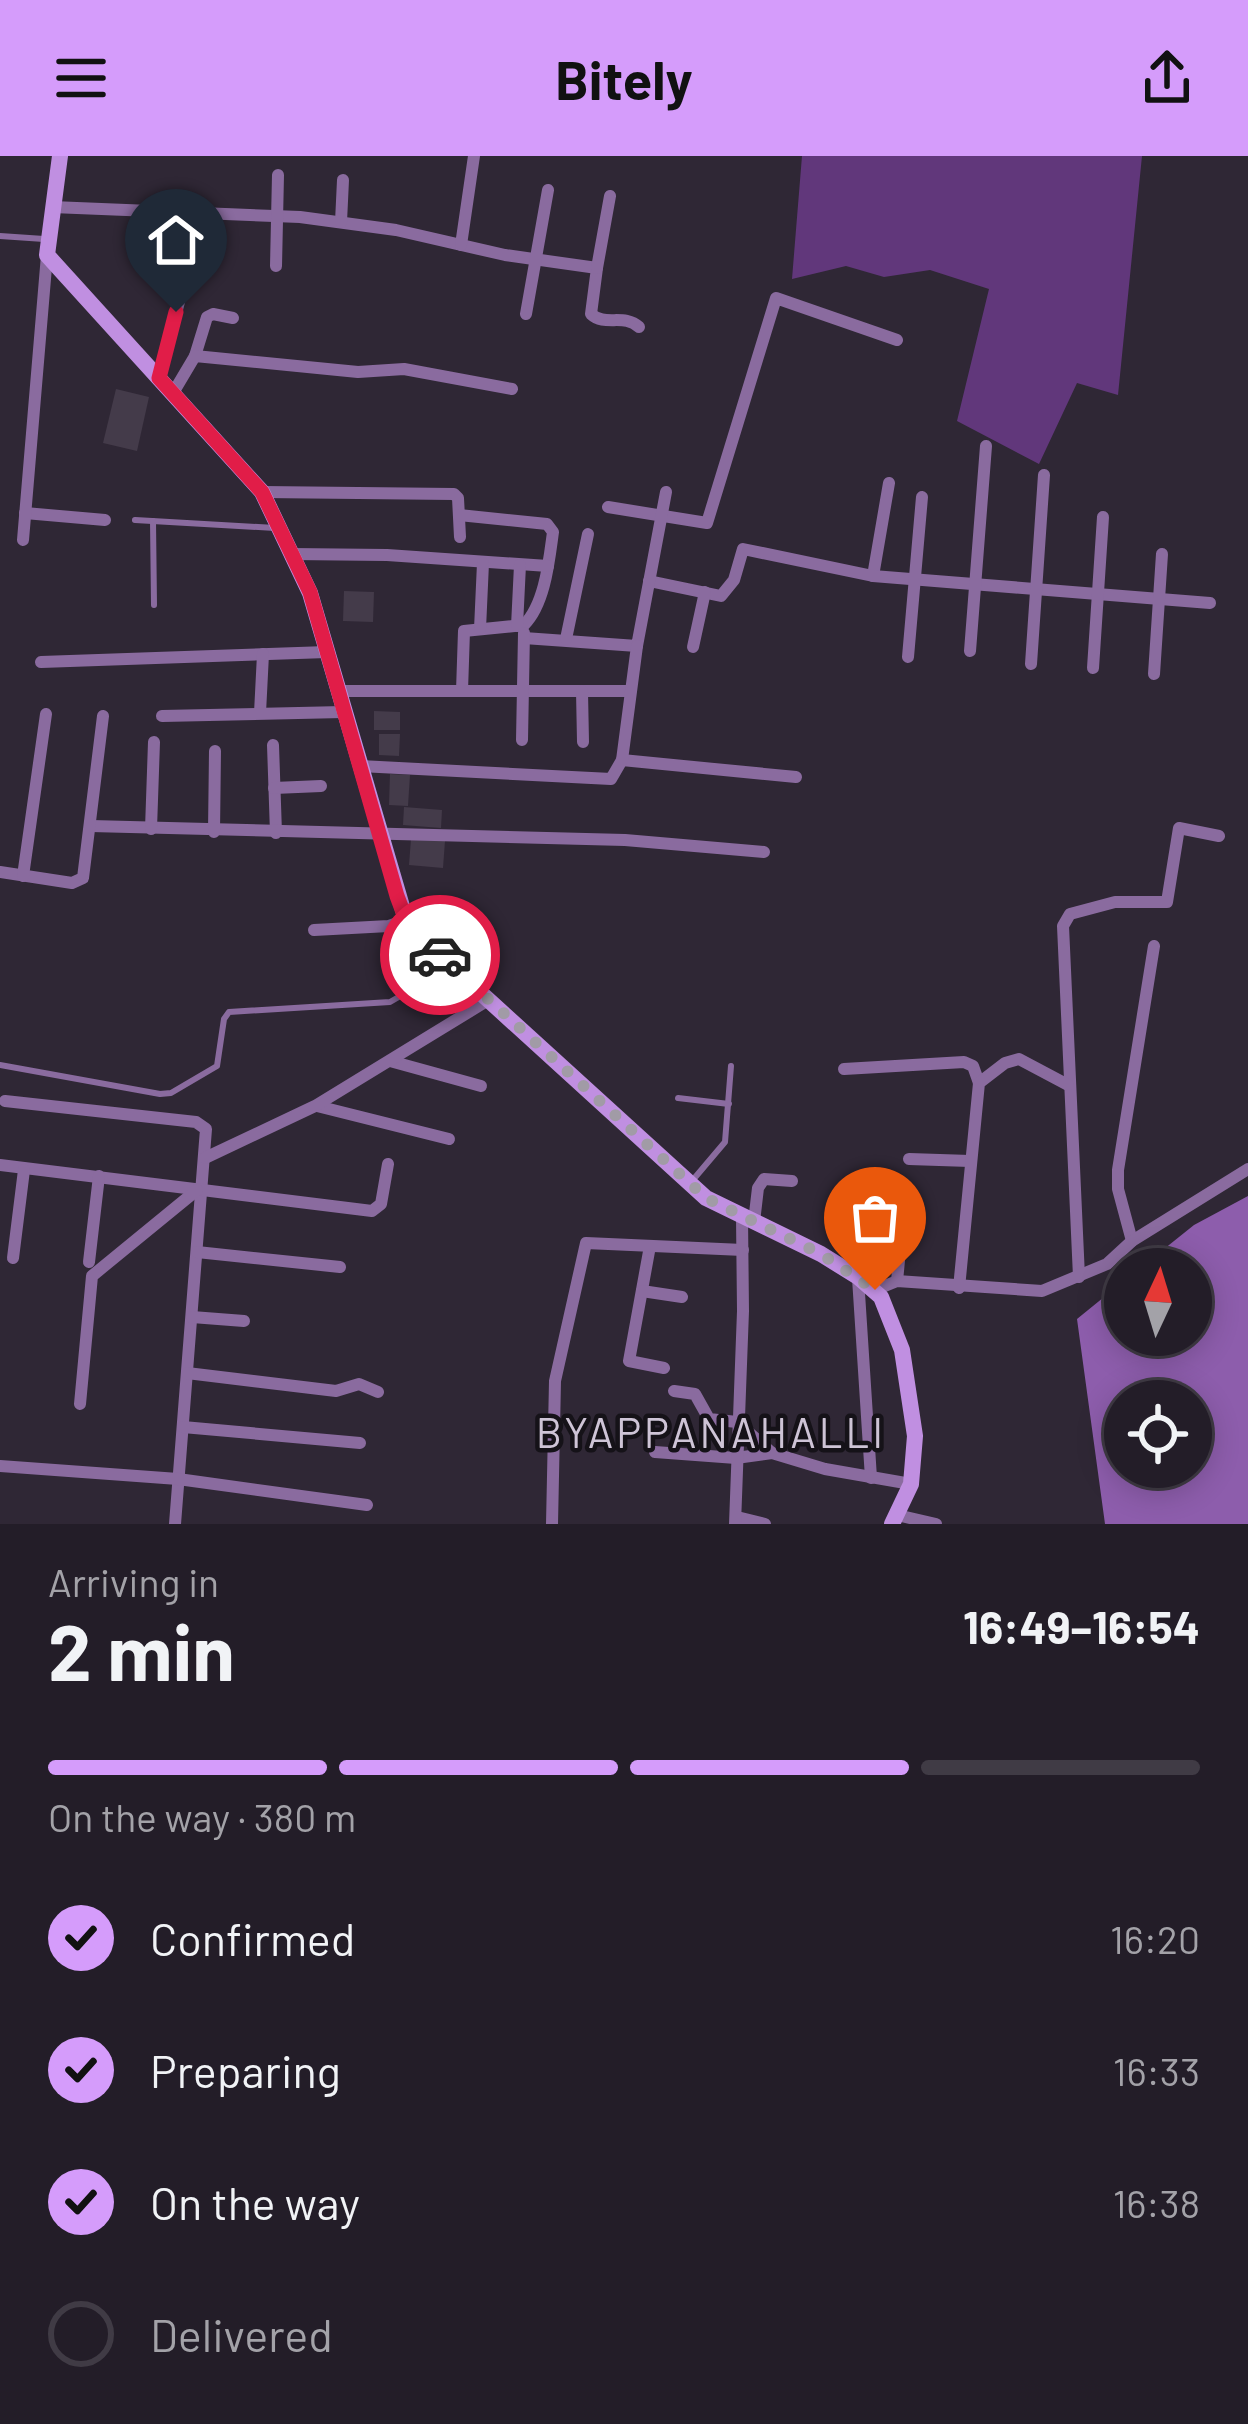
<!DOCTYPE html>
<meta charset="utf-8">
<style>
body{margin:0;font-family:Barlow,sans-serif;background:#2b2630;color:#f1f3f6;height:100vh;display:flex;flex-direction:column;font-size:45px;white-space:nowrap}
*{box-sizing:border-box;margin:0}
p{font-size:39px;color:#a3a2a8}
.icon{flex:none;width:66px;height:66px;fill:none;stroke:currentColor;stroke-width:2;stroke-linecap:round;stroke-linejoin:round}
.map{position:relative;height:1368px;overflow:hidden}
.drawer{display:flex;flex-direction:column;background:#231d28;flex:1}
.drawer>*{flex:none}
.needle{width:78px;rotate:4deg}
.buttons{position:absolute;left:1104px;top:1092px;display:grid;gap:24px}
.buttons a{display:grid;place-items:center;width:108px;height:108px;border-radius:50%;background:#231d28;box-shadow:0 6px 30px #0003,0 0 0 3px #403b45;font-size:60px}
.pin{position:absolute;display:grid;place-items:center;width:102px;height:102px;color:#fff;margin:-123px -51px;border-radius:50% 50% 50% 0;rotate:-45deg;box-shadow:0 0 12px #0007}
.pin .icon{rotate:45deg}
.courier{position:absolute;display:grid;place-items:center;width:120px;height:120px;margin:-60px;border:9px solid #e11d48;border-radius:50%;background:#fff;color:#222;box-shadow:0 3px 15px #0007}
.overview em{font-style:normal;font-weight:700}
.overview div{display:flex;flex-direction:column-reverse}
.overview{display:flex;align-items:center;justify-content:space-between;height:204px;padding:0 48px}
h1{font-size:78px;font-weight:700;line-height:90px}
.bar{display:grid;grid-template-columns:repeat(4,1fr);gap:18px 12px;align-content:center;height:144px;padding:0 48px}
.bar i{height:15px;border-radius:9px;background:#403b45}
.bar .selected{background:#d59cfb}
.bar p{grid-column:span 4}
ol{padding:0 48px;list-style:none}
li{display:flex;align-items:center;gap:36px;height:132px}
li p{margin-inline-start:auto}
li .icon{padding:12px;border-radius:50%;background:#d59cfb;color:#111;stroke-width:4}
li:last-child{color:#a3a2a8}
li i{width:66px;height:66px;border:6px solid #403b45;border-radius:50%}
header{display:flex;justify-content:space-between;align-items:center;height:156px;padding:0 48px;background:#d59cfb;color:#111;font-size:54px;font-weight:700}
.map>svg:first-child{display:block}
</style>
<header><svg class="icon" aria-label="menu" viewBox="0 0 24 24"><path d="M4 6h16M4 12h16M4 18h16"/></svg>Bitely<svg class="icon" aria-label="share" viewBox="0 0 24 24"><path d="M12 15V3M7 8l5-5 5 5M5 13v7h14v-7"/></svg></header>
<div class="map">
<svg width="1248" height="1368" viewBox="0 0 1248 1368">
<rect width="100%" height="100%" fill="#2f2735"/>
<path fill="#61377b" d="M802 0H1142L1118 239 1077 227 1039 308 957 265 989 133 930 114 884 121 846 110 792 123Z"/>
<path fill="#8d5dac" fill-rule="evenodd" d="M1248 1040V1368H1105L1077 1163 1125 1124V1179H1191V1113H1139L1194 1069ZM1125 1245H1191V1311H1125Z"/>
<g fill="#443b4a">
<path d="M116 233 149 241 137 295 103 287Z"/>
<path d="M344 435 374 436 373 466 343 465Z"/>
<path d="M374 555 400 556V574H374Z"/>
<path d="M379 578H400L399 600 379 599Z"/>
<path d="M390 618 410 619 408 650 389 649Z"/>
<path d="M404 651 442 654 441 672 403 669Z"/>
<path d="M411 683 445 685 443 712 409 709Z"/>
</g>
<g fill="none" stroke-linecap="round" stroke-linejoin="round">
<g stroke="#8a6b9f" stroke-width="6">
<path d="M0 80 44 83"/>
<path d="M135 364 275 372"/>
<path d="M153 365 154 449"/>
<path d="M0 909 160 938 171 937 217 910 224 863 229 856 390 846 409 835 436 798"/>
<path d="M678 942 729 948"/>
<path d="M692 1025 725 986 731 910"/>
</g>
<g stroke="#8a6b9f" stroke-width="12">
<path d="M52 51 300 61 396 74 505 99 597 112 591 158C605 171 624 157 639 171"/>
<path d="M341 66 343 24"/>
<path d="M461 89 474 0"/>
<path d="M276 110 278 19"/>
<path d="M597 112 610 40"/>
<path d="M526 158 548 34"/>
<path d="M195 200 207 161 213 158 233 162"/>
<path d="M159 222 185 123"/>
<path d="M173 237 195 200 358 216 404 213 512 233"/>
<path d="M262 336 454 338 458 342 460 381"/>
<path d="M608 351 707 367 776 142 897 184"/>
<path d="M25 357 105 364"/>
<path d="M459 359 547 368 553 376C549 405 545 448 524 469L464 475 462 535"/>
<path d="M23 384 47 99"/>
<path d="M291 398 387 399 548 410"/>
<path d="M873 420 889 327"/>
<path d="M649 425 721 440 734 424 743 393 873 420 1210 447"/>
<path d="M517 470 520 409"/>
<path d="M480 473 483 407"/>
<path d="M524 482 637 490 666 336"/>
<path d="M566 483 588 378"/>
<path d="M693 491 705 436"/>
<path d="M970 495 986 290"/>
<path d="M908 501 922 341"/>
<path d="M41 506 327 496"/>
<path d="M1031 508 1044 319"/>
<path d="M1093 512 1103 361"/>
<path d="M1154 518 1162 398"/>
<path d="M338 535H629"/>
<path d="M582 535 583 586"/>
<path d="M260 557 263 498"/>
<path d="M162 560 343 556"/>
<path d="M522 584 524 477"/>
<path d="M273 589 276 677"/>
<path d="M622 604 796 621"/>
<path d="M360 610 611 623 622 604 637 490"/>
<path d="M274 632 321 630"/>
<path d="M91 670 625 684 764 696"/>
<path d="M151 673 154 586"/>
<path d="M214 676 215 595"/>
<path d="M0 716 72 727 83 722 103 560"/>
<path d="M23 720 46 558"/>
<path d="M314 774 389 770 406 764"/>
<path d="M390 905 481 930"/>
<path d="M844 913 964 906 973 910 979 927"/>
<path d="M5 945 196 966 206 973 175 1368"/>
<path d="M317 950 449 983"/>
<path d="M205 1002 315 950 490 843"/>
<path d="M909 1003 970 1005"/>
<path d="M0 1009 372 1055 381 1048 388 1008"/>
<path d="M754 1066 758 1032 764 1023 792 1025"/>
<path d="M1132 1085 1118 1033V1014L1154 790"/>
<path d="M650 1090 629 1205 664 1212"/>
<path d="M197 1096 340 1111"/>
<path d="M13 1102 24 1014"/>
<path d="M89 1106 99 1020"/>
<path d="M1079 1121 1063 770 1070 758 1115 746H1167L1179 672 1219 680"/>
<path d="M858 1122 871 1322"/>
<path d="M897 1125 901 1084"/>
<path d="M959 1132 979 927 1005 907 1019 903 1068 929"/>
<path d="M875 1134 897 1125 1042 1135 1107 1108 1132 1085 1248 1013"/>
<path d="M642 1135 682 1141"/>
<path d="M192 1161 244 1165"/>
<path d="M187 1217 336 1235 359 1228 378 1236"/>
<path d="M674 1235 695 1238 709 1263 737 1266 772 1297"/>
<path d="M80 1248 92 1120 197 1034"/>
<path d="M183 1271 360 1287"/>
<path d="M655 1296 736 1302 772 1297 825 1313 911 1328"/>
<path d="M0 1310 178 1323 367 1349"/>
<path d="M897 1359 936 1368"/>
<path d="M737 1361 765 1368"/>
<path d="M552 1368 555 1225 586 1087 743 1094"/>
<path d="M735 1368 743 1155 742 1061"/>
</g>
<path stroke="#c08fe1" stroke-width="16" d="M60 0 47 99 262 336 310 437 406 764 416 778 706 1042 821 1098 858 1121 881 1141 902 1194 915 1280 911 1328 892 1368"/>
</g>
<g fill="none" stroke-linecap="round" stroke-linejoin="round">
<path stroke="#a19ba6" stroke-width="12" stroke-dasharray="0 21.6" d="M440 799 706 1042 821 1098 875 1134"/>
<path stroke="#e11d48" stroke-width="15" d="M176 156 159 222 262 336 310 436 397 740 406 764 440 799"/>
</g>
<g text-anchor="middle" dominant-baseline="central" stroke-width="9" stroke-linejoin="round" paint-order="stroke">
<g font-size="42" letter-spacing="3" fill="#cec4d6" stroke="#151218">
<text x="711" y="1275">BYAPPANAHALLI</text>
</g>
</g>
</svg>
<div class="buttons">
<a><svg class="needle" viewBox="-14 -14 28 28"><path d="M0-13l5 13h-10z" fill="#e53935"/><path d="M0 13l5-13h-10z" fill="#a3a2a8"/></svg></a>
<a><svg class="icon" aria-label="locate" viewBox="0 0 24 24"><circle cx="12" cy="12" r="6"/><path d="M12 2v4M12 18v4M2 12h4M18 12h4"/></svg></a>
</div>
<div class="pin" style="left:875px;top:1134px;background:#ea580c"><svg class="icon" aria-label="bag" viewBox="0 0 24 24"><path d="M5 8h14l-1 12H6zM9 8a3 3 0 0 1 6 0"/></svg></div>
<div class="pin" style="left:176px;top:156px;background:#1f2937"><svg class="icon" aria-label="home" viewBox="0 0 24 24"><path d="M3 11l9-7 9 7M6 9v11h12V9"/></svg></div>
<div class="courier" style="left:440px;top:799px"><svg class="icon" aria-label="car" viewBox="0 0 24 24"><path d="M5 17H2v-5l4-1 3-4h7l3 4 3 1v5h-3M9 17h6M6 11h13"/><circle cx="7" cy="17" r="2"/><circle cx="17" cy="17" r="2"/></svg></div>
</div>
<section class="drawer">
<div class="overview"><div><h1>2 min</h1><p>Arriving in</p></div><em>16:49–16:54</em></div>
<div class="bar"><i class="selected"></i><i class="selected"></i><i class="selected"></i><i></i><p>On the way · 380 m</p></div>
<ol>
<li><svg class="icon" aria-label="check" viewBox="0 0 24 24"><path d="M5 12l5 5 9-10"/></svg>Confirmed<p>16:20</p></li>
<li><svg class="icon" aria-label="check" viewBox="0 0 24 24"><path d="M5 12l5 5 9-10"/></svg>Preparing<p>16:33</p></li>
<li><svg class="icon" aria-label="check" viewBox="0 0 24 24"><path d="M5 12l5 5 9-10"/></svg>On the way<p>16:38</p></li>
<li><i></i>Delivered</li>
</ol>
</section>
